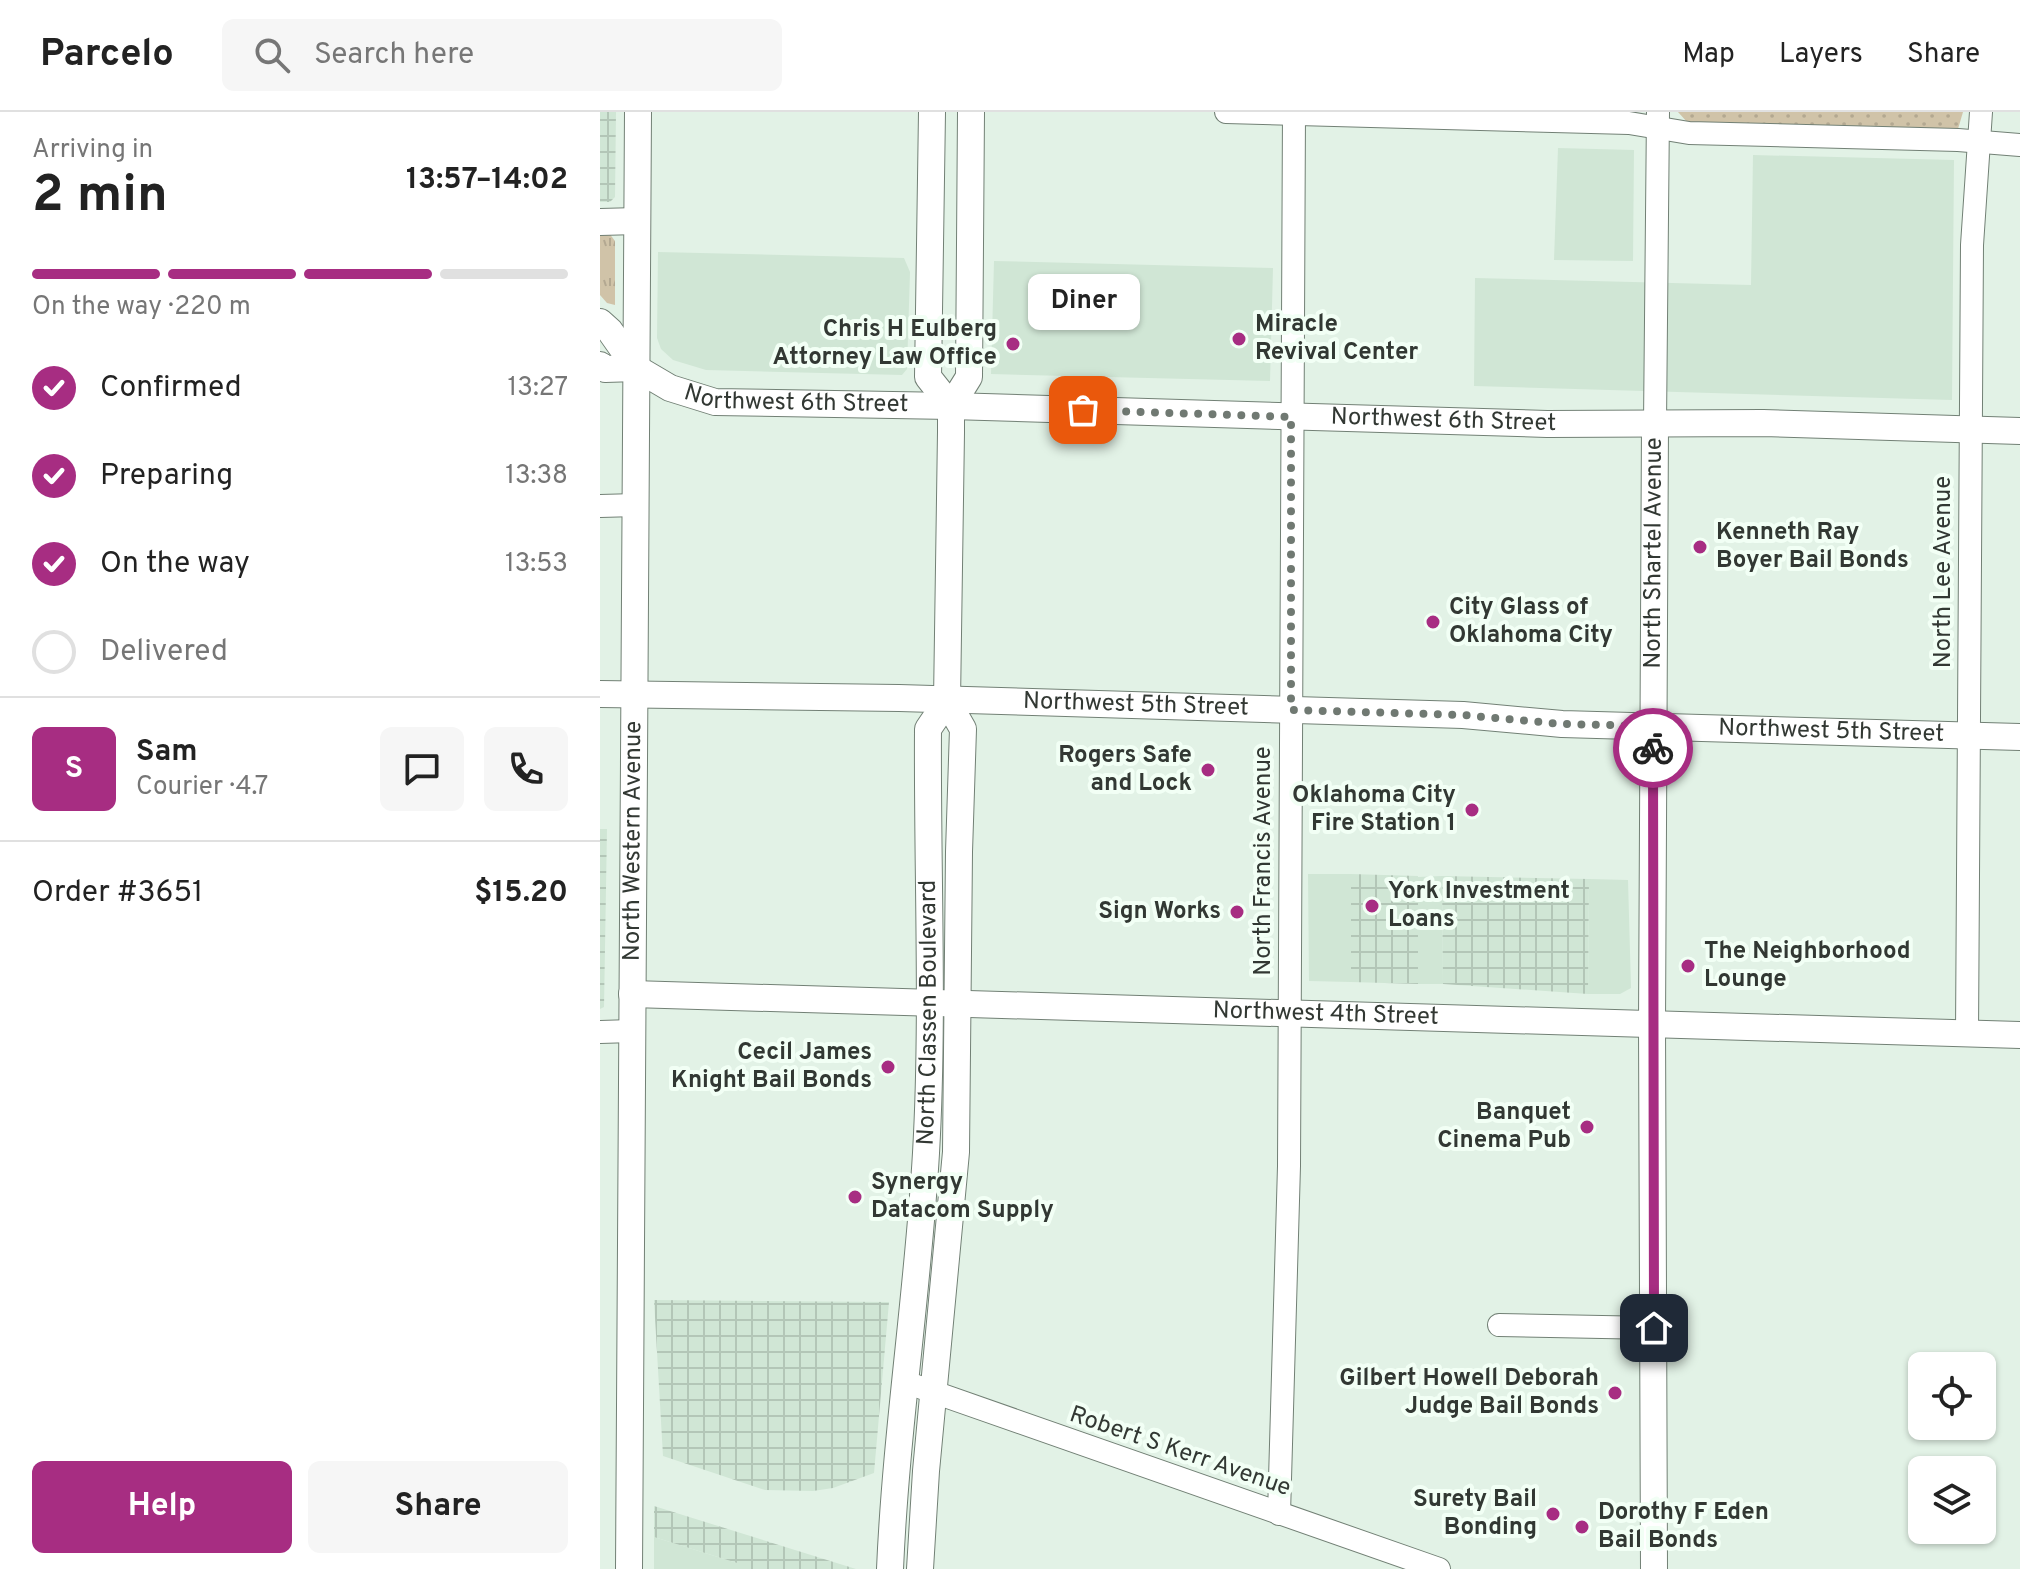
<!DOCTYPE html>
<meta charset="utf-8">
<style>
body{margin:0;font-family:Overpass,sans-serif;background:#f6f6f6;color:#222;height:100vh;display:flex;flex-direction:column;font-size:30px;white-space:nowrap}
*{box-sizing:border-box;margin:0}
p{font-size:26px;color:#767676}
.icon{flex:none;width:44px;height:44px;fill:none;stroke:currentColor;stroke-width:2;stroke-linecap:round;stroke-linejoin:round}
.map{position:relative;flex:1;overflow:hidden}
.drawer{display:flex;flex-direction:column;background:#fff;width:600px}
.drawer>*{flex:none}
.buttons{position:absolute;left:1308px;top:1240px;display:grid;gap:16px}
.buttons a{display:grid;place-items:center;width:88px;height:88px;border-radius:12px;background:#fff;box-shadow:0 2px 6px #0004;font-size:40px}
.pin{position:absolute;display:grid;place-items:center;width:68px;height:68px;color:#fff;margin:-34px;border-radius:16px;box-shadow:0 4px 12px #0006}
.courier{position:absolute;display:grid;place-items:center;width:80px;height:80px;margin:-40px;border:6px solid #a72d82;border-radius:50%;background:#fff;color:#222;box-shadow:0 2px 10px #0007}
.bubble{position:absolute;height:56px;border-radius:12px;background:#fff;box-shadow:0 2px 6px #0004;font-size:26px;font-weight:700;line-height:56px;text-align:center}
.summary em{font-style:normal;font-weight:700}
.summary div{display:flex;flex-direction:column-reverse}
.summary{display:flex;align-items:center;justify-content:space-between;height:136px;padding:0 32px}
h1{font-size:52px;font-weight:700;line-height:60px}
.bar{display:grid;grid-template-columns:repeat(4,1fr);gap:12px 8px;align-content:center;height:96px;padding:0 32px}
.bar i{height:10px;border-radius:6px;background:#e0e0e0}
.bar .current{background:#a72d82}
.bar p{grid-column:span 4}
.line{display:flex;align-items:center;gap:20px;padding:0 32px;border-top:2px solid #e0e0e0}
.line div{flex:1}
.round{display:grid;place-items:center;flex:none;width:84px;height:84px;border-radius:12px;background:#f6f6f6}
ol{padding:0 32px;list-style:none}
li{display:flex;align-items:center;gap:24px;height:88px}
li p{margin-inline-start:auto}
li .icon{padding:8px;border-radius:50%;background:#a72d82;color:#fff;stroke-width:4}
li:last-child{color:#767676}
li i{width:44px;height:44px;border:4px solid #e0e0e0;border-radius:50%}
.button{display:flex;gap:16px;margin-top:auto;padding:16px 32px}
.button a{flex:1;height:92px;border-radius:12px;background:#a72d82;color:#fff;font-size:32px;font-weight:700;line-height:92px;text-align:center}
.button a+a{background:#f6f6f6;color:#222}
header{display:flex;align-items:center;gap:48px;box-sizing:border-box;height:112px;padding:0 40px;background:#fff;border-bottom:2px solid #e0e0e0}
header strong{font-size:38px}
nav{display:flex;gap:44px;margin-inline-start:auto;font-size:28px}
.search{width:560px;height:72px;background:#f6f6f6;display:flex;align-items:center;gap:20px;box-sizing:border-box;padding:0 28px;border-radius:12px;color:#767676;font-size:30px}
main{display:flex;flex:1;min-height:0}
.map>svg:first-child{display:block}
</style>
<header>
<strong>Parcelo</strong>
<div class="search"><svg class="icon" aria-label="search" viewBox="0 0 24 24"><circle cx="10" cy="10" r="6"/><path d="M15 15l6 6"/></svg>Search here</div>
<nav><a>Map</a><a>Layers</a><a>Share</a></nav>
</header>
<main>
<section class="drawer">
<div class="summary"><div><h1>2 min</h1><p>Arriving in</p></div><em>13:57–14:02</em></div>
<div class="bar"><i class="current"></i><i class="current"></i><i class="current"></i><i></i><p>On the way · 220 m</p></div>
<ol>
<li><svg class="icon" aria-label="check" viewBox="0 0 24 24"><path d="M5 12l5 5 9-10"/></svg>Confirmed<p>13:27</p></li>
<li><svg class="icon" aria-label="check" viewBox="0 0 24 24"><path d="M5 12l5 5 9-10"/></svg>Preparing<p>13:38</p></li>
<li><svg class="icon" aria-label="check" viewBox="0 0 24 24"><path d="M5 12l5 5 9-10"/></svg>On the way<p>13:53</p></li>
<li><i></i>Delivered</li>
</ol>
<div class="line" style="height:144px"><b class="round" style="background:#a72d82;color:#fff">S</b><div><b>Sam</b><p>Courier · 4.7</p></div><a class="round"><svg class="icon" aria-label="chat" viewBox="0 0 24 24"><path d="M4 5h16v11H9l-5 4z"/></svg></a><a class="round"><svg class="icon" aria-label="phone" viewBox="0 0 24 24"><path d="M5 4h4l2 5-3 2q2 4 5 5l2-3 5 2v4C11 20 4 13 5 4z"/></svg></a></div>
<div class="line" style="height:104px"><div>Order #3651</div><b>$15.20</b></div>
<div class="button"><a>Help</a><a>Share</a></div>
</section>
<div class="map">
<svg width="1420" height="1457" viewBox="0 0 1420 1457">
<defs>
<pattern id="industrial-grid" width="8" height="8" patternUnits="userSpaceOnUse" patternTransform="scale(2)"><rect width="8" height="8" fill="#d0e6d5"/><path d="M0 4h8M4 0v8" fill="none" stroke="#b3c6b7"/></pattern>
<pattern id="grass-tufts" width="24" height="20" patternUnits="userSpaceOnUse" patternTransform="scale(2)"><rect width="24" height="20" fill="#d0c3a8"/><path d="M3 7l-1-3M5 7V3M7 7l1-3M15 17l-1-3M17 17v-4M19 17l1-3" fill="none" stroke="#b3a891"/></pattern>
<pattern id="park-dots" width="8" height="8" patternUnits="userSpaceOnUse" patternTransform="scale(2)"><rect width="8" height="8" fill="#d0c3a8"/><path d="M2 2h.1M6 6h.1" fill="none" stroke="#b3a891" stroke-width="1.8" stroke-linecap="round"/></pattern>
</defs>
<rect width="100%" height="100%" fill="#e2f2e6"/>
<g fill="#d0e6d5">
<path d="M958 36 1034 38 1033 149 954 148Z"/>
<path d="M1153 43 1354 48 1352 288 874 274 875 166 1151 173Z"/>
<path d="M58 140 304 146 310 160 307 257 302 263 106 258 73 248 61 237 57 226Z"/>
<path d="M394 149 673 156 670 269 391 262Z"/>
<path d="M708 762H751V870L709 869Z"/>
<path d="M842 764 843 872H818V765Z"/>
<path d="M989 767 1028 768 1031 876 1020 882H988Z"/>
<path d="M54 1425 137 1451V1457H54Z"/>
</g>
<g fill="url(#industrial-grid)">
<path d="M0 0H16L15 85 10 90H0Z"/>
<path d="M0 717H7L4 895 0 897Z"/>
<path d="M751 762 818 764V872L751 870Z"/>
<path d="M842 764 989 767 988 882 843 872Z"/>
<path d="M54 1188 289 1190 274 1361 233 1376 213 1379 165 1378 63 1344Z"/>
<path d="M54 1394 256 1457H137V1451L54 1425Z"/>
</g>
<path fill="url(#grass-tufts)" d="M0 119 9 121 15 129V193L7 191 0 183Z"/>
<path fill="url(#park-dots)" d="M1078 0H1363L1358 17 1087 10Z"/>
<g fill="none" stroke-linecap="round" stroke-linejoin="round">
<g stroke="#728075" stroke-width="24">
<g id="minor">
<path d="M626 0 1029 11 1089 21 1358 28 1420 33"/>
<path d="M1055 312 1058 0"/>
<path d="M0 394 36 393"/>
<path d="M0 920 32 919"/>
<path d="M1367 921 1372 133 1381 0"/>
<path d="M899 1213 1054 1216"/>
<path d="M305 1270 839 1457"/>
<path d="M679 1402 689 1054 694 0"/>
</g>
</g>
<g stroke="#728075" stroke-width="28">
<g id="major">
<path d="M332 0 328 265 351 294"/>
<path d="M0 110 37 109"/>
<path id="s1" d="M0 210 10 219 36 256 70 276 115 290 351 294 947 312 1163 311 1420 319"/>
<path d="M0 253 5 257 36 256"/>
<path id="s2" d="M0 582 299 586 863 603 962 612 1420 625"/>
<path id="s3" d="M32 882 1420 923"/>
<path id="s4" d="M29 1457 38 0"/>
<path id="s5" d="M290 1457C296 1318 318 1180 326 1041 334 902 327 757 328 617L347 589"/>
<path d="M320 1457 326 1359 356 1040 359 740 363 617 347 589 351 320V294L369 265 371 0"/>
<path id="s6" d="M1054 1457 1052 912 1055 312"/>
</g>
</g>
<use href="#minor" stroke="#fff" stroke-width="22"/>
<use href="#major" stroke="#fff" stroke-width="26"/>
</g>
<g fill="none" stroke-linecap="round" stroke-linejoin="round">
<path stroke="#707972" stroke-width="8" stroke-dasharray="0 14.4" d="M483 298 691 305V598L863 603 962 612 1053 614V636"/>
<path stroke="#a72d82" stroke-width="10" d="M1053 636 1054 1216"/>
</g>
<g fill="#a72d82" stroke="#f2fff5" stroke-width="3">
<circle cx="639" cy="227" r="8"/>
<circle cx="413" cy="232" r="8"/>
<circle cx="1100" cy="435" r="8"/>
<circle cx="833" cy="510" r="8"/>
<circle cx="608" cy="658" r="8"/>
<circle cx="872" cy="698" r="8"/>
<circle cx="772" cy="794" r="8"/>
<circle cx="637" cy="800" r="8"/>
<circle cx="1088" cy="854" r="8"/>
<circle cx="288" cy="955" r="8"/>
<circle cx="987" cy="1015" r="8"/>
<circle cx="255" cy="1085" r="8"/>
<circle cx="1015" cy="1281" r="8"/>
<circle cx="953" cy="1402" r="8"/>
<circle cx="982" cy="1415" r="8"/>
</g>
<g text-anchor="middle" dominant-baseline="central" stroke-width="8" stroke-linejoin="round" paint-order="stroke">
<g font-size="24" font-weight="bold" fill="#323833" stroke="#f2fff5" text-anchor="end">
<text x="655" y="213" text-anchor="start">Miracle<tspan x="655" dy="28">Revival Center</tspan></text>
<text x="397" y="218">Chris H Eulberg<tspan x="397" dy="28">Attorney Law Office</tspan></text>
<text x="1116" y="421" text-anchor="start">Kenneth Ray<tspan x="1116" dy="28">Boyer Bail Bonds</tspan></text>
<text x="849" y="496" text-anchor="start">City Glass of<tspan x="849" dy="28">Oklahoma City</tspan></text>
<text x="592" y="644">Rogers Safe<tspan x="592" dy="28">and Lock</tspan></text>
<text x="856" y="684">Oklahoma City<tspan x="856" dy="28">Fire Station 1</tspan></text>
<text x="788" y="780" text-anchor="start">York Investment<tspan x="788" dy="28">Loans</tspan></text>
<text x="621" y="800">Sign Works</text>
<text x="1104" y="840" text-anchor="start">The Neighborhood<tspan x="1104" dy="28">Lounge</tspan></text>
<text x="272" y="941">Cecil James<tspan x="272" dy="28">Knight Bail Bonds</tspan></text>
<text x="971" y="1001">Banquet<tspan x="971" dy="28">Cinema Pub</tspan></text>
<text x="271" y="1071" text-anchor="start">Synergy<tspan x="271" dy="28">Datacom Supply</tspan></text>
<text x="999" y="1267">Gilbert Howell Deborah<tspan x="999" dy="28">Judge Bail Bonds</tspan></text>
<text x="937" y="1388">Surety Bail<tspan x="937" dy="28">Bonding</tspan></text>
<text x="998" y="1401" text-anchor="start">Dorothy F Eden<tspan x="998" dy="28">Bail Bonds</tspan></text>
</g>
<g font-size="24" fill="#323833" stroke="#f2fff5">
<text stroke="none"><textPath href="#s1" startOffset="226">Northwest 6th Street</textPath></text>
<text stroke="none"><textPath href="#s1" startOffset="874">Northwest 6th Street</textPath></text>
<text stroke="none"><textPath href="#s6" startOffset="1016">North Shartel Avenue</textPath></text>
<text transform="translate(1344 460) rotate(-90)">North Lee Avenue</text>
<text stroke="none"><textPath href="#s2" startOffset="536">Northwest 5th Street</textPath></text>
<text stroke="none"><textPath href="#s2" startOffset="1232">Northwest 5th Street</textPath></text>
<text stroke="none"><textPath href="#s4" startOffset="728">North Western Avenue</textPath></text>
<text transform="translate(664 749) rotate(-90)">North Francis Avenue</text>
<text stroke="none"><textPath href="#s5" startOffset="558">North Classen Boulevard</textPath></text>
<text stroke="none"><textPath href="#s3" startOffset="694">Northwest 4th Street</textPath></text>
<text transform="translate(580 1340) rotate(19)">Robert S Kerr Avenue</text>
</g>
</g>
</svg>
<div class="buttons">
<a><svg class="icon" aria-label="locate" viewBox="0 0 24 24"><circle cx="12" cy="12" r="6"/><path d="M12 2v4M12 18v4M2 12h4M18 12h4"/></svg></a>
<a><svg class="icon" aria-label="layers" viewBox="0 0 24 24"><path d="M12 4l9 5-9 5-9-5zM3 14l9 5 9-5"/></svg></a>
</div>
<div class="pin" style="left:483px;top:298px;background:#ea580c"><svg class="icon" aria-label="bag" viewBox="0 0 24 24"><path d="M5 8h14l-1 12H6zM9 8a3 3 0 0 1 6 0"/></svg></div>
<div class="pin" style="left:1054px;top:1216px;background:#1f2937"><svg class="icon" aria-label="home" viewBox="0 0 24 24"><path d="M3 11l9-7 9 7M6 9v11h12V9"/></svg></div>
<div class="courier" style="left:1053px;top:636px"><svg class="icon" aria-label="bike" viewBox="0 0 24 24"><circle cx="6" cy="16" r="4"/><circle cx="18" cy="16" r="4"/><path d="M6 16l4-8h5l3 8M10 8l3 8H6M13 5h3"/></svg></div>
<div class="bubble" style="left:428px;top:162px;width:112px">Diner</div>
</div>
</main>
